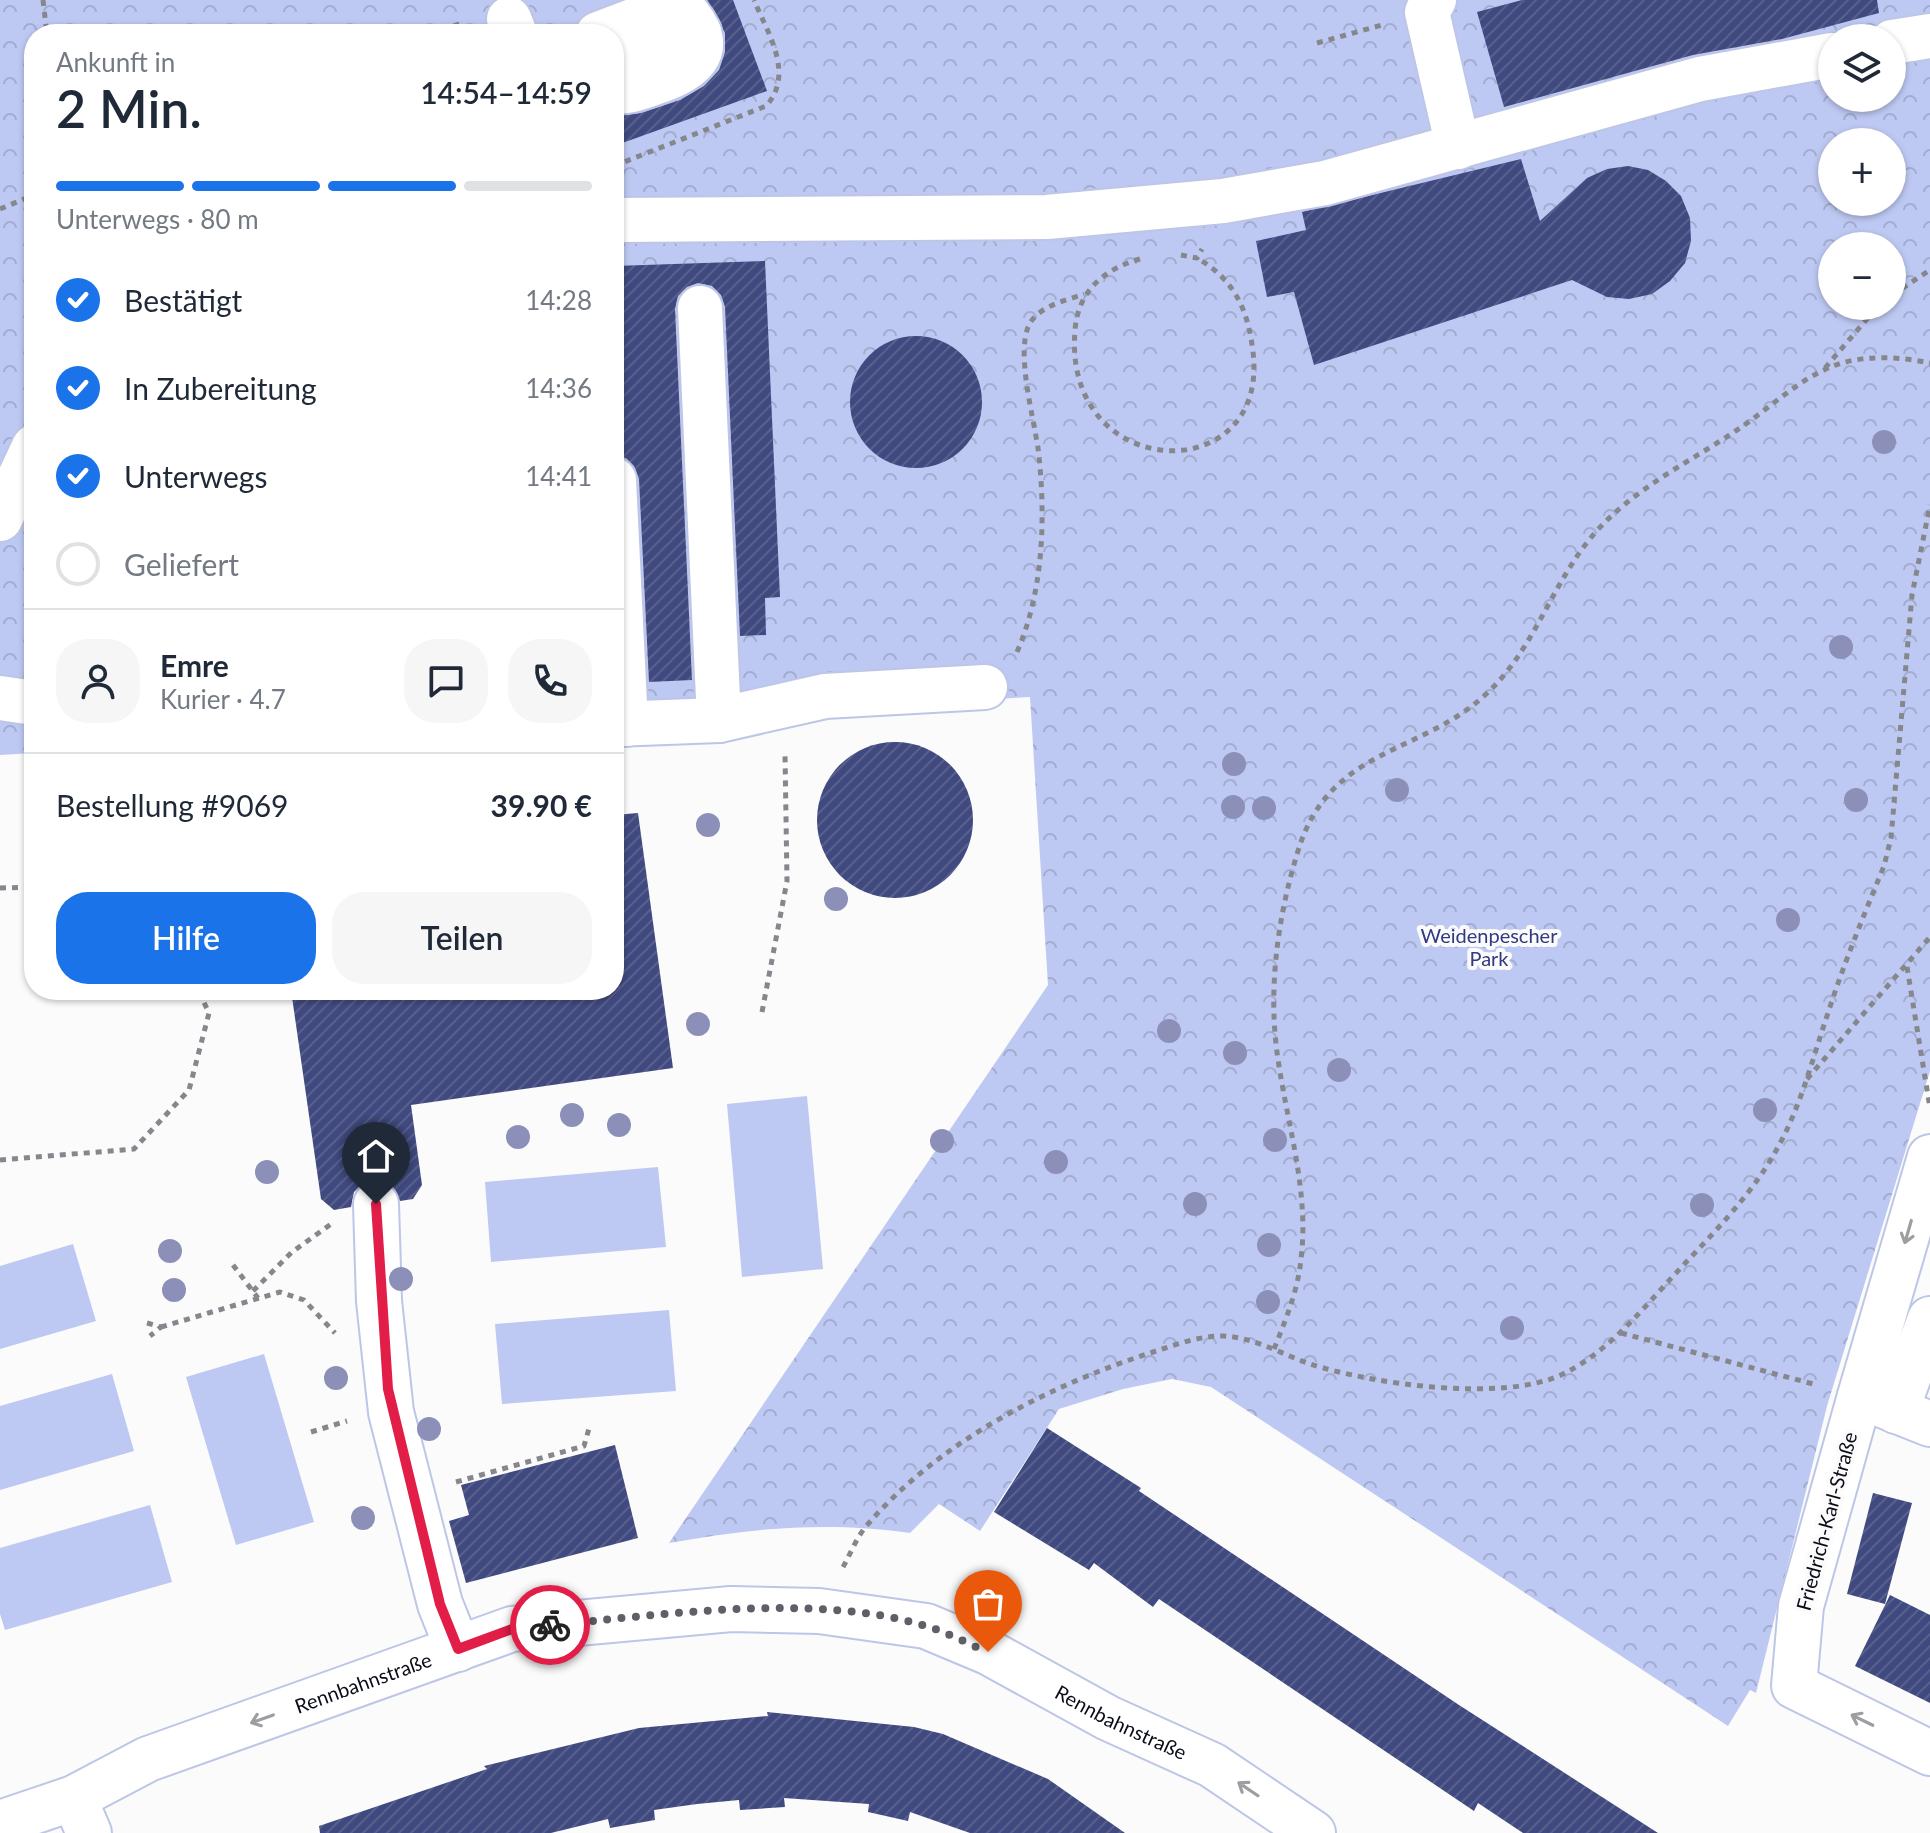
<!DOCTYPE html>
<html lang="de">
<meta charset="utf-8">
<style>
body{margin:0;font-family:Lato,sans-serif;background:#f6f6f7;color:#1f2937;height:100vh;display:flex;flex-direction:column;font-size:30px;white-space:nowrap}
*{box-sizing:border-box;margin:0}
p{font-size:26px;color:#747a83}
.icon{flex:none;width:44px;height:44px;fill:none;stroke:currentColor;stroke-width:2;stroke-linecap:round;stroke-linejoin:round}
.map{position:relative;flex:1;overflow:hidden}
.side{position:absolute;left:24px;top:24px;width:600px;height:976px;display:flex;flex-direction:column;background:#fff;border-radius:32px;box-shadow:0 2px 6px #0004}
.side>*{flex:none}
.fabs{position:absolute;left:1818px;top:24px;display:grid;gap:16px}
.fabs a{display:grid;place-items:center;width:88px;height:88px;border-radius:50%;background:#fff;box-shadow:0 2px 6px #0004;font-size:40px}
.pin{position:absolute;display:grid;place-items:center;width:68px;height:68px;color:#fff;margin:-82px -34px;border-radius:50% 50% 50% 0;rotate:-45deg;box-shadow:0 0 8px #0007}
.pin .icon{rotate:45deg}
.courier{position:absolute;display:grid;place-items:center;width:80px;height:80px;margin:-40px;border:6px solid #e11d48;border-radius:50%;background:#fff;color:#222;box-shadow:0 2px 10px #0007}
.overview em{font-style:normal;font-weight:600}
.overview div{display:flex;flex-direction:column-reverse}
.overview{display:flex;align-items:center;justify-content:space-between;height:136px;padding:0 32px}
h1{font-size:52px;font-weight:600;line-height:60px}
.bar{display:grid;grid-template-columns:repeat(4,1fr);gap:12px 8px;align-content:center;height:96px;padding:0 32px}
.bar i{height:10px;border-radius:6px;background:#e0e1e3}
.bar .selected{background:#1a73e8}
.bar p{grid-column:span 4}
.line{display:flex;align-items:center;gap:20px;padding:0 32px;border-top:2px solid #e0e1e3}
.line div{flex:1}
.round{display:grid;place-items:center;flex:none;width:84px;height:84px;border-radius:32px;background:#f6f6f7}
ol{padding:0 32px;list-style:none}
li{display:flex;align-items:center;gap:24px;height:88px}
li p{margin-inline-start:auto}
li .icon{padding:8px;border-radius:50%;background:#1a73e8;color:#fff;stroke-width:4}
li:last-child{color:#747a83}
li i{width:44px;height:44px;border:4px solid #e0e1e3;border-radius:50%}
.button{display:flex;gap:16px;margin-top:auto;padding:16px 32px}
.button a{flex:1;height:92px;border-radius:32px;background:#1a73e8;color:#fff;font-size:32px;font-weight:600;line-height:92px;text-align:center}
.button a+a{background:#f6f6f7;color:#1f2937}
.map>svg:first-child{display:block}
</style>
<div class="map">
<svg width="1930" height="1833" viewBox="0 0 1930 1833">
<defs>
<pattern id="park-crowns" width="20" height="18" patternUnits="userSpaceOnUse" patternTransform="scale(2)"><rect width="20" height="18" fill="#bec9f3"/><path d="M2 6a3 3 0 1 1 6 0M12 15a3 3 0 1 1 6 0" fill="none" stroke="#a2abd0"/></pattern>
<pattern id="building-hatch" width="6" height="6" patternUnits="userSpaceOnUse" patternTransform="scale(2)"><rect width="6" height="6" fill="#404a80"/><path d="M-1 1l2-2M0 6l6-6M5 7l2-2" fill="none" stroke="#58608b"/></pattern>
</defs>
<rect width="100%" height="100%" fill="#fbfbfb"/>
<path fill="url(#park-crowns)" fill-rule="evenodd" d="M0 0H1930V1071L1827 1406 1756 1693 1750 1690 1728 1726 1211 1387 1172 1379 1123 1389 1059 1409 980 1531 939 1504 910 1533C826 1521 752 1528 669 1543L1048 985 1030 697 614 720V34H34V753L0 755ZM1832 38H1892V98H1832ZM1832 142H1892V202H1832ZM1832 246H1892V306H1832Z"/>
<g fill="#bec9f3">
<path d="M807 1096 823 1269 742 1277 727 1104Z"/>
<path d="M658 1167 666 1247 491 1262 485 1182Z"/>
<path d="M73 1244 96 1321 0 1349V1266Z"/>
<path d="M669 1310 676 1391 502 1404 495 1324Z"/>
<path d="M264 1354 314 1522 236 1545 186 1377Z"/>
<path d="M112 1374 134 1451 0 1490V1406Z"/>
<path d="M150 1505 172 1582 5 1630 0 1614V1548Z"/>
</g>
<g fill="url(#building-hatch)">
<path d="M707 0H733L767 91 614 146V116L641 113 680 100 704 86 719 70 725 52V33Z"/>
<path d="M1522 0H1877L1879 13 1782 39 1693 55 1504 107 1477 12Z"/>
<path d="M1521 159 1540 221 1587 178 1607 169 1628 166 1648 170 1666 181 1681 196 1690 218 1691 241 1685 263 1670 281 1652 294 1629 299 1607 297 1572 280 1314 365 1294 292 1267 297 1256 241 1306 230 1302 212Z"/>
<path d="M765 261 780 597 765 598 766 635 740 636 725 307 721 295 712 286 698 283 687 287 678 296 675 309 692 680 649 682 639 479 634 466 626 458 614 455V266Z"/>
<circle cx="916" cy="402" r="66"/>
<circle cx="895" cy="820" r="78"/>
<path d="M638 813 673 1068 411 1105 422 1185 413 1199 400 1201 388 1182 374 1179 364 1182 354 1192 351 1207 334 1210 321 1199 291 990H614V815Z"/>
<path d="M1047 1428 1141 1488 1139 1491 1459 1705 1658 1833H1523L1478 1803 1474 1811 1159 1599 1153 1607 1094 1563 1089 1570 994 1512Z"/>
<path d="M615 1445 638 1538 466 1583 449 1521 469 1515 461 1485Z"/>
<path d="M1873 1493 1912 1503 1885 1604 1847 1594Z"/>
<path d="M1890 1595 1930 1615V1703L1855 1666Z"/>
<path d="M767 1712 914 1727 943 1734 1048 1779 1125 1833H970L910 1812 908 1821 868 1812 869 1804 784 1798 785 1807 740 1810 739 1800 697 1804 654 1810 655 1820 610 1828 608 1819 551 1833H320L319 1826 487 1769 484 1766 639 1728 768 1716Z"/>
</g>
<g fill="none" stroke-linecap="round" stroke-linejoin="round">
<g stroke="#bdc6e6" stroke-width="48">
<g id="minor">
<path d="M1434 0 1427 12 1458 147"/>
<path d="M509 19 515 34"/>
<path d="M598 34 667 8 689 16C718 52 690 71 657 82 642 87 629 93 614 91"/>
<path d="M1892 42 1930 36"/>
<path d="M614 61 699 32"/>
<path d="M614 220 1047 217 1223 201 1325 183 1700 79 1832 55"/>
<path d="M700 308 719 720"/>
<path d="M614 480 626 724"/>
<path d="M0 519 34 447"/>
<path d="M0 698 34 703"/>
<path d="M614 724 719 720 825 696 985 687"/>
<path d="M1930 1157 1860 1396 1930 1424"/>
<path d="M376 1204 379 1301 391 1412 440 1604 458 1649"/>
<path d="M1860 1396 1801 1606 1794 1686 1930 1753"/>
<path d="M1896 1411 1930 1319"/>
<path d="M74 1798 89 1833"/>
<path id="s1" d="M0 1823 74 1798 148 1759 512 1629 731 1609 819 1611 926 1626 988 1652 1108 1718 1212 1765 1313 1833"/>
</g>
</g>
<g stroke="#86878d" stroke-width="5" stroke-dasharray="6 6" stroke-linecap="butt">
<path d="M43 0 47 34"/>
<path d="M431 34 462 23"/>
<path d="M1317 43 1382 25"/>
<path d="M614 166 766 106C795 74 768 34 754 0"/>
<path d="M0 209 34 195"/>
<path d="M1181 255 1197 258 1202 249"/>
<path d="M1140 259C1104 269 1078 291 1075 330 1062 484 1270 490 1253 352 1248 310 1235 280 1197 258"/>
<path d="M1892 295 1930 270"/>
<path d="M1825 368 1878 306"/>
<path d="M1017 652C1044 590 1046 515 1038 448 1033 415 1017 357 1028 327 1037 306 1065 301 1084 294"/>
<path d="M0 888 34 887"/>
<path d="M1907 967 1930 1108"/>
<path d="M762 1012 787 881 785 754"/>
<path d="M1807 1079 1930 937"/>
<path d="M0 1160 134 1149 189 1090 209 1013 198 990"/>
<path d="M233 1265 258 1298"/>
<path d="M253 1291 292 1252 331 1224"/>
<path d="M147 1323 161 1327 150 1336"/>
<path d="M161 1327 280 1292 304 1300 335 1333"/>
<path d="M1621 1333 1817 1385"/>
<path d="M1274 1349C1286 1319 1298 1290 1301 1259 1310 1187 1284 1115 1276 1044 1269 980 1279 912 1298 851 1329 748 1419 755 1484 696 1533 652 1549 590 1589 540 1629 490 1689 463 1740 428 1768 409 1794 384 1824 370 1855 354 1897 356 1930 363"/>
<path d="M311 1432 347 1421"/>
<path d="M456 1482 584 1446 590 1425"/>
<path d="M843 1567C851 1553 857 1536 868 1524 940 1441 1050 1385 1153 1352 1175 1345 1198 1336 1222 1336 1254 1337 1281 1354 1310 1364 1373 1384 1503 1403 1563 1374 1604 1354 1635 1318 1665 1285 1704 1242 1751 1198 1778 1147 1801 1106 1813 1057 1828 1013 1844 963 1864 915 1884 866L1891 838 1912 595 1930 505"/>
</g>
<use href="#minor" stroke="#fff" stroke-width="44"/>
</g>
<g fill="#8c90b8">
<circle cx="1884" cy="442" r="12"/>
<circle cx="1841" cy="647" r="12"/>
<circle cx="1234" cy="764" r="12"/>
<circle cx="1397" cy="790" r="12"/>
<circle cx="1856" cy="800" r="12"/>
<circle cx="1233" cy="807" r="12"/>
<circle cx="1264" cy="808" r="12"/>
<circle cx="708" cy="825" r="12"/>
<circle cx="836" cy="899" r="12"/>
<circle cx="1788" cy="920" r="12"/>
<circle cx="698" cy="1024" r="12"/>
<circle cx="1169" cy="1031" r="12"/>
<circle cx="1235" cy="1053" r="12"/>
<circle cx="1339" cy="1070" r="12"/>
<circle cx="1765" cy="1110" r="12"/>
<circle cx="572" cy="1115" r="12"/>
<circle cx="619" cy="1125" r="12"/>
<circle cx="518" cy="1137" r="12"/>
<circle cx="1275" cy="1140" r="12"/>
<circle cx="942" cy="1141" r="12"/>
<circle cx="1056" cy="1162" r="12"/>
<circle cx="267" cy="1172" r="12"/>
<circle cx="1195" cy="1204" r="12"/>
<circle cx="1702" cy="1205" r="12"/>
<circle cx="1269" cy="1245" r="12"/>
<circle cx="170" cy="1251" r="12"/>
<circle cx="401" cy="1279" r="12"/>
<circle cx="174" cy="1290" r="12"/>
<circle cx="1268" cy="1302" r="12"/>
<circle cx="1512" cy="1328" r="12"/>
<circle cx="336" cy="1378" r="12"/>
<circle cx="429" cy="1429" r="12"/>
<circle cx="363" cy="1518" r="12"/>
</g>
<defs><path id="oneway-shaft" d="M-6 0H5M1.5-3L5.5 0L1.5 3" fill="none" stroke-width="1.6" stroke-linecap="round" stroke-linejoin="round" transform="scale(2)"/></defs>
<g stroke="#9d9ea2">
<use href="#oneway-shaft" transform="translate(1908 1232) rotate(106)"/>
<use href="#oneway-shaft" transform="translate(262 1719) rotate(160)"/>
<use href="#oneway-shaft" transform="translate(1862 1720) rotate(-154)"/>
<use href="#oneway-shaft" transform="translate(1248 1789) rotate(-146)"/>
</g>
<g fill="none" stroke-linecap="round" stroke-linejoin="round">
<path stroke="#5e6067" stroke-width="8" stroke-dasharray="0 14.4" d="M550 1625C664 1615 815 1592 926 1626 947 1632 968 1644 988 1652"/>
<path stroke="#e11d48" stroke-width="10" d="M376 1204 388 1389 440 1604 458 1649 512 1629 550 1625"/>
</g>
<g text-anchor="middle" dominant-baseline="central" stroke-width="8" stroke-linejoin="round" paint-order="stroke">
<g font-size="20" fill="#313981" stroke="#fbfbfb">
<text x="1489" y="935">Weidenpescher<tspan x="1489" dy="23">Park</tspan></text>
</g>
<g font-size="20" fill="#0a0c17" stroke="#fbfbfb">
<text transform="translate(1826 1521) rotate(-75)">Friedrich-Karl-Straße</text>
<text stroke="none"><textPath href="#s1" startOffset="390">Rennbahnstraße</textPath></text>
<text stroke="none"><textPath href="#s1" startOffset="1182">Rennbahnstraße</textPath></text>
</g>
</g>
</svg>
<div class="fabs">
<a><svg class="icon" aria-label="layers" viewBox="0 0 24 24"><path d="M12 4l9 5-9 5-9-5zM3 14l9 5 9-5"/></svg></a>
<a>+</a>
<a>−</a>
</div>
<div class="pin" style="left:988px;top:1652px;background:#ea580c"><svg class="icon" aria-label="bag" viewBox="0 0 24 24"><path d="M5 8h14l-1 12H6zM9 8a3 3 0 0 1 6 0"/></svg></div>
<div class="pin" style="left:376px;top:1204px;background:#1f2937"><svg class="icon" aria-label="home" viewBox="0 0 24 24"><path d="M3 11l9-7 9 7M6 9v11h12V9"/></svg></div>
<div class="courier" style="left:550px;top:1625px"><svg class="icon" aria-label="bike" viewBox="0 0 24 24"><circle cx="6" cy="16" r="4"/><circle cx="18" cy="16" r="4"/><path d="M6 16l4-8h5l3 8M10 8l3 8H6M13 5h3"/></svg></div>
<section class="side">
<div class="overview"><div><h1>2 Min.</h1><p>Ankunft in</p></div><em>14:54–14:59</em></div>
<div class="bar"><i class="selected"></i><i class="selected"></i><i class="selected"></i><i></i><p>Unterwegs · 80 m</p></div>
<ol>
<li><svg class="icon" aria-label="check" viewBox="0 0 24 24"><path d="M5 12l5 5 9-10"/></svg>Bestätigt<p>14:28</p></li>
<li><svg class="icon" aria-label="check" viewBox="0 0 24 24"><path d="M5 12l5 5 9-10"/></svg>In Zubereitung<p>14:36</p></li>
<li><svg class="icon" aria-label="check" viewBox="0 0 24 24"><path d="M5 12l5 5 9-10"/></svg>Unterwegs<p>14:41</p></li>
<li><i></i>Geliefert</li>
</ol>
<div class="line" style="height:144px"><a class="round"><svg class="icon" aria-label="person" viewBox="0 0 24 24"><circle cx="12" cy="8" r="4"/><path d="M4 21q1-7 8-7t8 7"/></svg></a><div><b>Emre</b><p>Kurier · 4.7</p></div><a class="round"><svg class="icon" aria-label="chat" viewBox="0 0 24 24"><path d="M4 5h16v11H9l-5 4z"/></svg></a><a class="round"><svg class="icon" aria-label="phone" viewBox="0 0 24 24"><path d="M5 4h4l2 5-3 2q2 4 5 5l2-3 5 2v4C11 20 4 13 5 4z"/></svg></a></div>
<div class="line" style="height:104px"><div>Bestellung #9069</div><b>39.90 €</b></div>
<div class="button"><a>Hilfe</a><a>Teilen</a></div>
</section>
</div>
